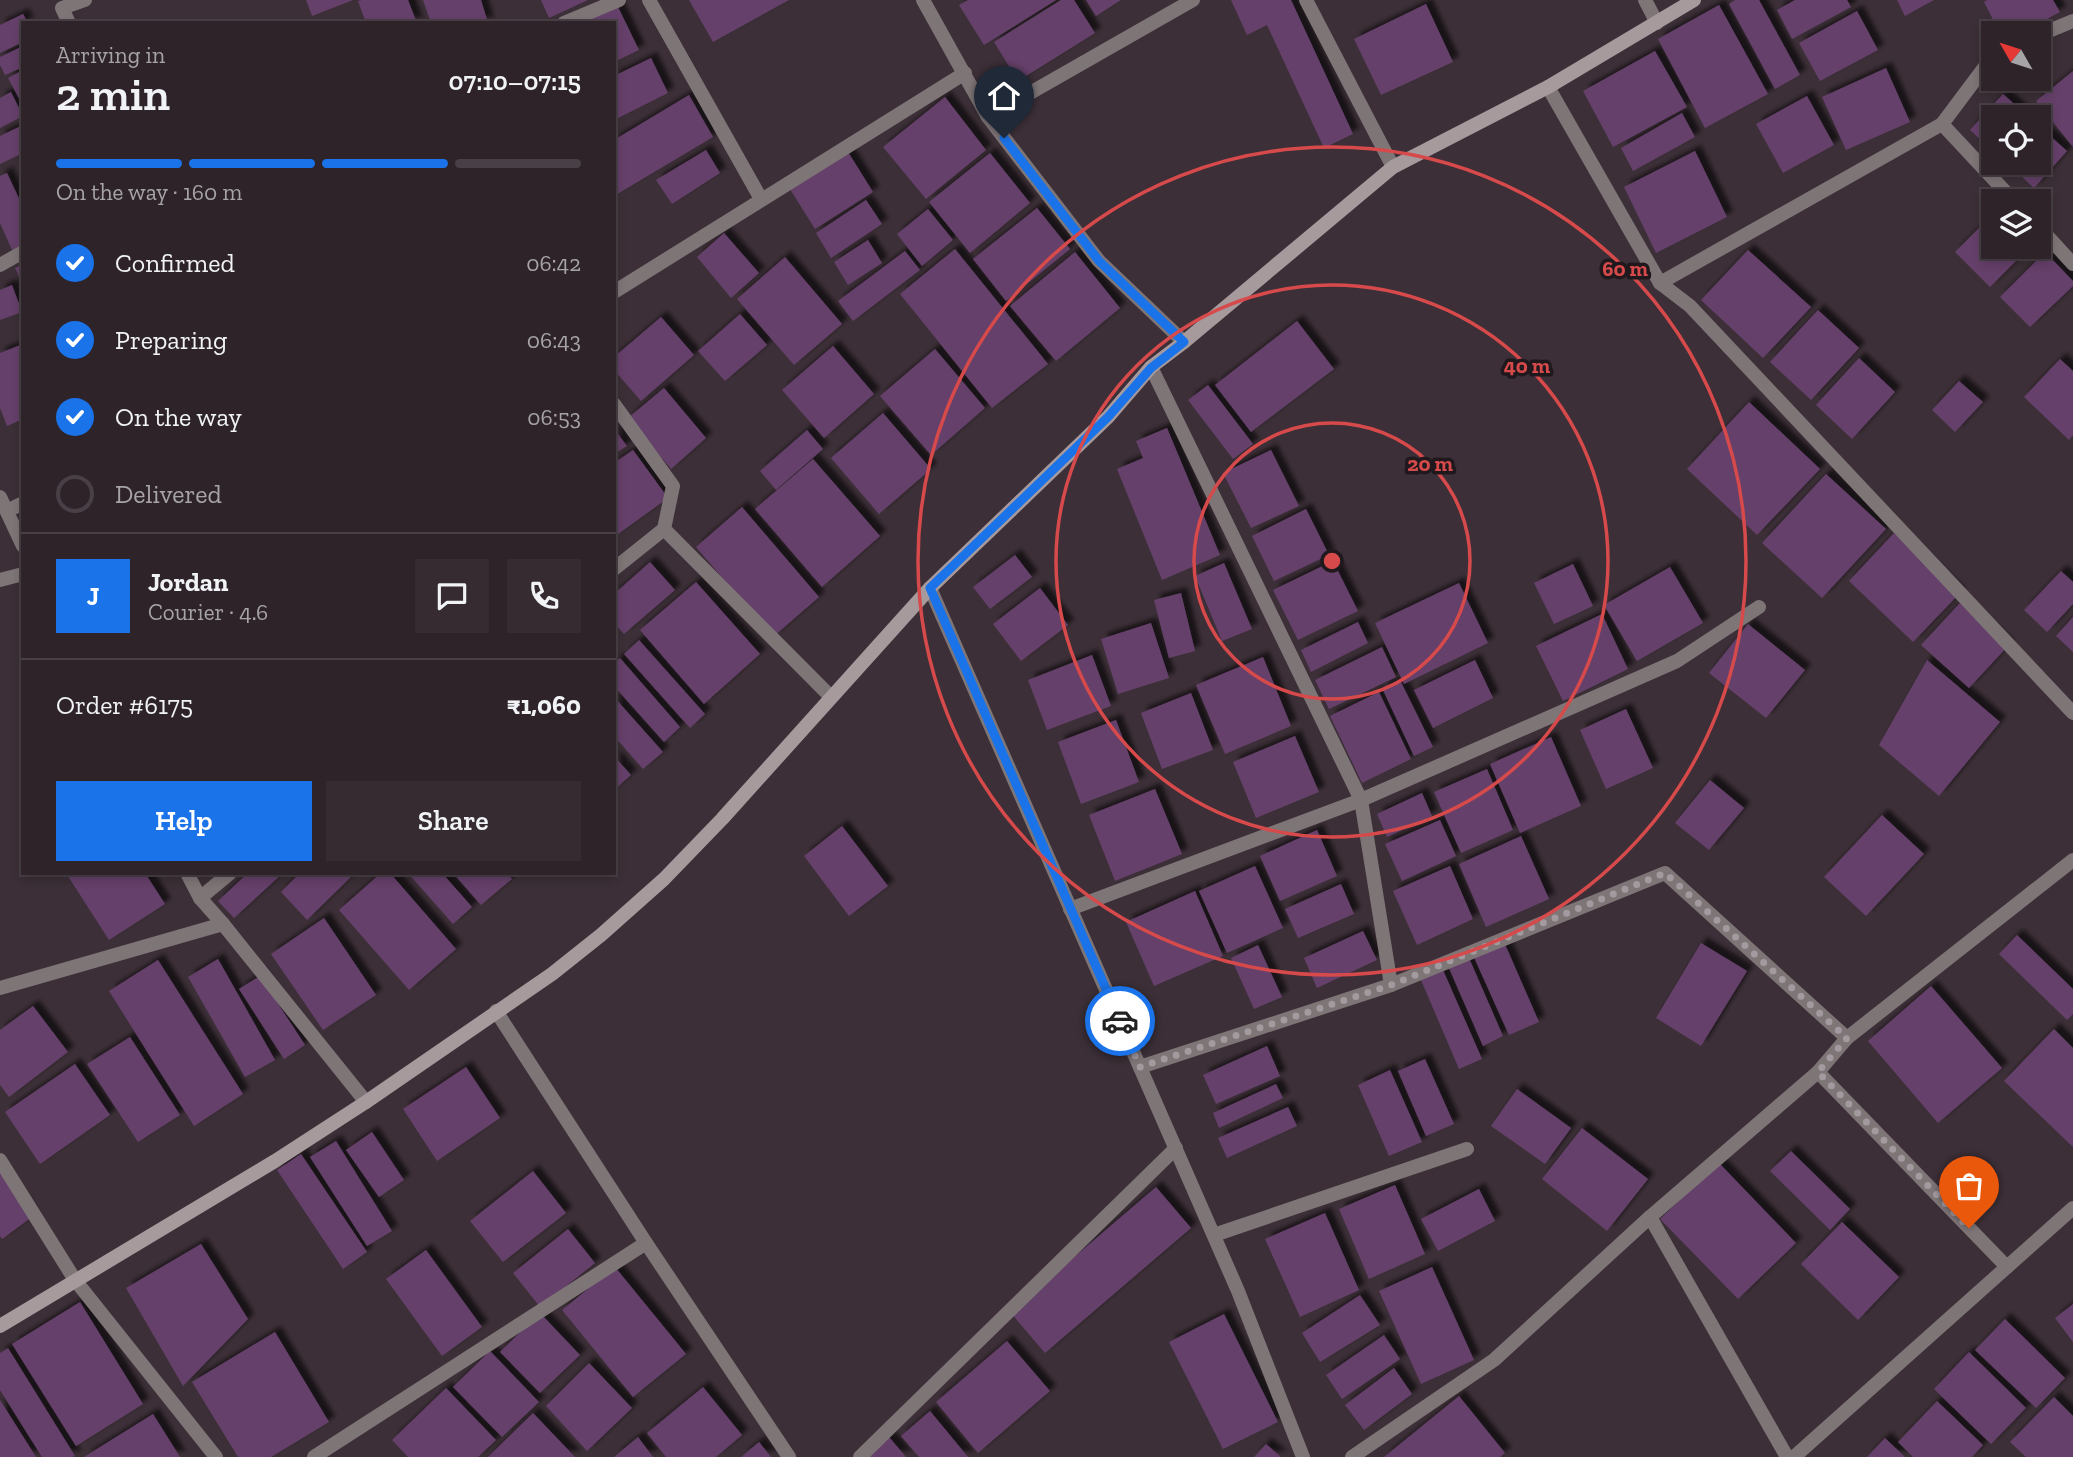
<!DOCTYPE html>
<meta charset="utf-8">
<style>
body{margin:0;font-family:"Zilla Slab",serif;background:#352b31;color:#f1f3f6;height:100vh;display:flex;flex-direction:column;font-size:26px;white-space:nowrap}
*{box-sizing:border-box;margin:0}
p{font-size:23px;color:#a7a4a8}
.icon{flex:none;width:38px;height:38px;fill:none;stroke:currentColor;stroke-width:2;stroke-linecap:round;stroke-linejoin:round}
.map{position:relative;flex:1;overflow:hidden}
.details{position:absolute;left:21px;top:21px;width:595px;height:854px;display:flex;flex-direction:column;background:#2d2329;border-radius:0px;box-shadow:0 4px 10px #0003,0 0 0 2px #484046}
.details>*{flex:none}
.needle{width:46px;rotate:309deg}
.controls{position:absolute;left:1981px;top:21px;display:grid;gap:14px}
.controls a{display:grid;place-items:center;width:70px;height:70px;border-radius:0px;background:#2d2329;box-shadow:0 4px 10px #0003,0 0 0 2px #484046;font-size:35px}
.pin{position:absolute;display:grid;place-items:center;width:60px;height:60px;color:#fff;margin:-72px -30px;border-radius:50% 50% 50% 0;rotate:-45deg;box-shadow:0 0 7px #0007}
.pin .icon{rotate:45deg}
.courier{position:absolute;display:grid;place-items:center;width:70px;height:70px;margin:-35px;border:5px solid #1a73e8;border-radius:50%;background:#fff;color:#222;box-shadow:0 2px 9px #0007}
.overview em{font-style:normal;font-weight:600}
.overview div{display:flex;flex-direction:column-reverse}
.overview{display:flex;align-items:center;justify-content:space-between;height:119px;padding:0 35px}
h1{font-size:46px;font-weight:600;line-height:52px}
.bar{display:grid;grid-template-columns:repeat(4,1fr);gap:10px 7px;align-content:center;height:84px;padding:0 35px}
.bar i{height:9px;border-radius:5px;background:#484046}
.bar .current{background:#1a73e8}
.bar p{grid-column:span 4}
.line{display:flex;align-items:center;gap:18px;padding:0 35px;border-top:2px solid #484046}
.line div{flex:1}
.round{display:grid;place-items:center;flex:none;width:74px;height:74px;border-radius:0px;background:#352b31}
ol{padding:0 35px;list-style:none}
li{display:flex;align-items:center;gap:21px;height:77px}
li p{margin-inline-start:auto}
li .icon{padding:7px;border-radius:50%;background:#1a73e8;color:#fff;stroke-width:4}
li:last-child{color:#a7a4a8}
li i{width:38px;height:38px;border:4px solid #484046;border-radius:50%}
.button{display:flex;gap:14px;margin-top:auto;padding:14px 35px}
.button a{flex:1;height:80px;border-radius:0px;background:#1a73e8;color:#fff;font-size:28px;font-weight:600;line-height:80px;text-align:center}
.button a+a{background:#352b31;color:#f1f3f6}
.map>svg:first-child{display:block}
</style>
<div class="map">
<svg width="2073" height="1457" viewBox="0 0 2073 1457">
<defs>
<filter id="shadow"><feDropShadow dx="6" dy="-6" stdDeviation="2" flood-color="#0009"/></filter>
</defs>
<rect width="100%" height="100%" fill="#3c2f37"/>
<g fill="#65416b" filter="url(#shadow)">
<path d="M306 0H353L312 16Z"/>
<path d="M361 0H408L417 23H366L358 1Z"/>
<path d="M423 0H481L488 23H431Z"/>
<path d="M541 0H588L549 18Z"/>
<path d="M689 0H789L713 42Z"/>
<path d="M968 0H1056L984 45 959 5Z"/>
<path d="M1061 0H1074L1095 33 1018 81 994 42Z"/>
<path d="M1086 0H1121L1096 16Z"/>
<path d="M1231 0H1291L1353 134 1324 148 1267 25 1247 35Z"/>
<path d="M1735 0H1759L1800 75 1775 89 1729 4Z"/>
<path d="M1795 0H1847L1851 7 1792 39 1777 10Z"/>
<path d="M1897 0H1934L1905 16Z"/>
<path d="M1987 0H2053L2060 12 2021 33H2000L1984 2Z"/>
<path d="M1426 4 1453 62 1381 95 1354 39Z"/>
<path d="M617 5 639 50 614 62V23H582Z"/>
<path d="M1719 5 1768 94 1705 128 1658 39Z"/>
<path d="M1857 11 1878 50 1820 81 1799 43Z"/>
<path d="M23 14 28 23H23V42L0 53V25Z"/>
<path d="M23 46V67L5 75 0 65V57Z"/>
<path d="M1655 51 1687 107 1613 147 1583 91Z"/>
<path d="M651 58 668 93 614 120V76Z"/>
<path d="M1886 68 1910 122 1846 150 1822 97Z"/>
<path d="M23 70V106L8 78Z"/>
<path d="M2073 71V147L2036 101Z"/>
<path d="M11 92 23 116 0 128V98Z"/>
<path d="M2003 94 2029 117H1993V151L1970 130Z"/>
<path d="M689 95 713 137 614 196V140Z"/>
<path d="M1807 96 1834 145 1783 173 1756 124Z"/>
<path d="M945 97 986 150 926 199 883 147Z"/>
<path d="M1682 113 1695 137 1633 171 1621 148Z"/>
<path d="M23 125V153L0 164V136Z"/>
<path d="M2039 126 2067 151 2034 188 2007 163H2039Z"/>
<path d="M706 150 720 173 672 204 656 180Z"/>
<path d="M1695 151 1727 217 1656 253 1624 187Z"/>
<path d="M848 152 873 192 815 229 790 189Z"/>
<path d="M990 153 1030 203 970 253 929 202Z"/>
<path d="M7 173 23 207V245L12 250 0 223V176Z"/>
<path d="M866 200 882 224 831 258 816 233Z"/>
<path d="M1037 208 1070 249 1006 301 973 259Z"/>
<path d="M928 209 953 240 922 266 897 234Z"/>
<path d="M1993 214V247H2023L2027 250 1990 287 1955 252Z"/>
<path d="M724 233 759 273 731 298 697 257Z"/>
<path d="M868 240 882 263 848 285 834 262Z"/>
<path d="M955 249 1048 364 992 408 900 294Z"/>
<path d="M1748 250 1811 307 1763 358 1701 300Z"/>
<path d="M905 251 920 270 853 321 838 301Z"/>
<path d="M1075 252 1120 308 1056 361 1010 306Z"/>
<path d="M2045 252 2073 281V286L2030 327 2000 297Z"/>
<path d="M785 257 842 324 794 365 737 299Z"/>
<path d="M23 264V285L15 268Z"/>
<path d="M12 285 22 312 0 320V290Z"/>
<path d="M1818 310 1859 348 1811 400 1770 362Z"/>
<path d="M740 314 767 345 725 381 698 351Z"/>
<path d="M661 317 694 355 641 401 614 370V357Z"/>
<path d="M1297 321 1334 369 1251 432 1215 385Z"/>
<path d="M23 344V419L7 426 0 408V353Z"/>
<path d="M833 346 874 394 824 438 782 390Z"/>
<path d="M935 349 985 408 931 455 880 396Z"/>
<path d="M1859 358 1895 392 1852 439 1816 405Z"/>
<path d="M2060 359 2073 371V435L2069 440 2024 397Z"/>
<path d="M1959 381 1983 402 1955 432 1932 410Z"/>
<path d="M1208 385 1253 444 1233 459 1188 400Z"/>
<path d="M664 388 706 438 671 469 628 418Z"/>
<path d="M1749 402 1820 469 1757 535 1687 469Z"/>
<path d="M883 413 931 469 879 514 831 458Z"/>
<path d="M1167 428 1220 555 1162 580 1117 469 1143 458 1136 441Z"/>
<path d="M614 429 627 446 614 454Z"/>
<path d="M807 430 823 449 776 490 760 471Z"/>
<path d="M633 450 668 498 614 537V463Z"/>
<path d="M1271 450 1299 506 1251 528 1223 473Z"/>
<path d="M813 459 880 536 822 587 755 509Z"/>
<path d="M1826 474 1886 529 1822 598 1762 543Z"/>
<path d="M742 507 819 597 773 637 696 547Z"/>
<path d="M1306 509 1329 555 1274 581 1252 536Z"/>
<path d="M1894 533 1959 594 1913 642 1849 581Z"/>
<path d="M1015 555 1032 577 990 609 973 587Z"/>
<path d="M1333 561 1358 611 1298 640 1273 590Z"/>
<path d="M650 562 675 590 624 634 614 623V594Z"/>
<path d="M1224 563 1252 629 1222 641 1195 576Z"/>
<path d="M1573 564 1593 606 1554 624 1534 583Z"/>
<path d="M1670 567 1703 623 1637 661 1604 605Z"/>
<path d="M2061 571 2073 582V604L2047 632 2024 610Z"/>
<path d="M696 582 760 654 704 704 640 630Z"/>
<path d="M1459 583 1488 643 1404 684 1375 623Z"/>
<path d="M1040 588 1068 625 1021 661 993 624Z"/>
<path d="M1181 593 1195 651 1169 658 1154 600Z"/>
<path d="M1960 603 2008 646 1969 688 1921 645Z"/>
<path d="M1602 614 1628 669 1563 701 1536 646Z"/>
<path d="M2073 617V652L2056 636Z"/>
<path d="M1358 622 1368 643 1311 672 1301 650Z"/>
<path d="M1151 623 1169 678 1118 694 1101 639Z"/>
<path d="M1748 624 1805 670 1766 718 1709 673Z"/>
<path d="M639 640 705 714 690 728 624 654Z"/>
<path d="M1382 647 1396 677 1329 709 1315 680Z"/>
<path d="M1092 655 1111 706 1047 730 1028 680Z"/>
<path d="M1263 657 1291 726 1225 754 1196 685Z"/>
<path d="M620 658 680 727 664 742 614 686V663Z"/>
<path d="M1475 660 1493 698 1433 728 1414 690Z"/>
<path d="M1927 660 2000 722 1939 796 1879 745Z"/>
<path d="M1400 680 1433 747 1414 756 1382 688Z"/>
<path d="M1379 692 1411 759 1362 783 1330 716Z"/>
<path d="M1191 693 1213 750 1162 769 1141 713Z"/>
<path d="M614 697 663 752 643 769 614 736Z"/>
<path d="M1626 709 1653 768 1606 789 1580 730Z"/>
<path d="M1116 720 1139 782 1081 804 1058 742Z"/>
<path d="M1295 736 1319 792 1256 818 1233 762Z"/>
<path d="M1551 737 1581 806 1520 833 1490 764Z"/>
<path d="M614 756 631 775 614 790Z"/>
<path d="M1487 769 1513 830 1461 853 1434 792Z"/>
<path d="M1710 780 1744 808 1709 850 1675 823Z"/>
<path d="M1155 789 1182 854 1115 881 1089 815Z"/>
<path d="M1422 793 1432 816 1387 837 1377 814Z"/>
<path d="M1882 815 1924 854 1866 916 1824 877Z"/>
<path d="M1440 820 1456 856 1402 881 1385 844Z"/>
<path d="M842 826 888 886 849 916 804 856Z"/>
<path d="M1317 830 1337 876 1280 901 1260 856Z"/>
<path d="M1521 836 1549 899 1486 927 1459 864Z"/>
<path d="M1255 866 1283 928 1227 953 1199 891Z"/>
<path d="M1450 866 1473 919 1417 945 1393 891Z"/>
<path d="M66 873H145L165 904 109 940Z"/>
<path d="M248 873H283L234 918 218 901Z"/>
<path d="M300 873H355L307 920 281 892Z"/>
<path d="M381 873H390L456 949 409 990 339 910Z"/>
<path d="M408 873H442L472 907 453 924Z"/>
<path d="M453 873H507L512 879 481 905Z"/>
<path d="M1341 884 1354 914 1298 938 1285 909Z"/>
<path d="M1195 891 1223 956 1154 986 1126 922Z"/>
<path d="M324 918 376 995 323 1030 271 954Z"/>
<path d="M1363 931 1377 960 1317 988 1304 958Z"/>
<path d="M2017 935 2073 989V1014L2067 1020 1999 954Z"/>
<path d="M1504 942 1539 1022 1509 1035 1473 955Z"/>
<path d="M1701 943 1747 971 1701 1046 1656 1018Z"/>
<path d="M1258 945 1282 997 1254 1009 1231 958Z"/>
<path d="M1469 958 1503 1036 1483 1046 1449 968Z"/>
<path d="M218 959 275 1060 245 1077 188 977Z"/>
<path d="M158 960 243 1094 194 1126 109 991Z"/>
<path d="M1443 970 1482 1059 1459 1069 1421 980Z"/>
<path d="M260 976 305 1045 284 1059 239 989Z"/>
<path d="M1931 986 2002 1068 1938 1123 1868 1041Z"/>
<path d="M33 1006 68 1052 9 1097 0 1085V1030Z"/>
<path d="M2054 1029 2073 1048V1147L2004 1081Z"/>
<path d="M130 1037 180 1115 138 1142 87 1064Z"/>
<path d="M1267 1046 1280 1076 1216 1104 1203 1075Z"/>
<path d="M1425 1059 1454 1124 1426 1136 1398 1071Z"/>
<path d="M75 1064 110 1115 40 1164 5 1112Z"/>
<path d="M466 1067 500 1118 437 1161 403 1109Z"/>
<path d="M1390 1070 1422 1142 1389 1156 1358 1085Z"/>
<path d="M1276 1084 1283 1098 1219 1128 1213 1113Z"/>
<path d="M1517 1089 1571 1128 1545 1164 1491 1126Z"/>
<path d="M1288 1107 1297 1126 1227 1158 1218 1138Z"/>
<path d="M1582 1128 1648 1179 1607 1231 1542 1179Z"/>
<path d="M372 1132 404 1180 379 1197 346 1150Z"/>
<path d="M336 1141 392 1231 367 1246 310 1157Z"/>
<path d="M1791 1151 1850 1209 1830 1230 1770 1171Z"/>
<path d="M301 1154 367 1252 343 1269 277 1170Z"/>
<path d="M1719 1163 1796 1243 1738 1299 1660 1219Z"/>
<path d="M0 1171 32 1217 2 1239 0 1236Z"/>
<path d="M533 1171 566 1213 503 1262 470 1221Z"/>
<path d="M1395 1185 1425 1254 1369 1279 1339 1209Z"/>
<path d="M1156 1187 1191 1228 1045 1353 1010 1312Z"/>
<path d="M1479 1189 1495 1221 1438 1251 1421 1219Z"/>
<path d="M1325 1213 1359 1290 1300 1317 1265 1239Z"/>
<path d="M1842 1222 1899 1277 1858 1320 1801 1264Z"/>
<path d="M568 1229 595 1263 540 1307 513 1273Z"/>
<path d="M201 1244 248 1319 183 1386 126 1288Z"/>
<path d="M426 1250 482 1327 442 1356 386 1279Z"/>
<path d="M615 1267 686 1354 633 1397 562 1310Z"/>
<path d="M1432 1267 1474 1360 1421 1384 1379 1291Z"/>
<path d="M1360 1295 1380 1325 1320 1362 1302 1333Z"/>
<path d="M80 1302 143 1404 76 1446 12 1344Z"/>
<path d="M2073 1304V1342L2055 1318Z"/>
<path d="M540 1313 580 1355 540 1393 500 1352Z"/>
<path d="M1224 1314 1278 1422 1223 1449 1169 1342Z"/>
<path d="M2005 1319 2065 1378 2036 1408 1975 1350Z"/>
<path d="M275 1332 329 1422 271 1457H238L192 1382Z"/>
<path d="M1384 1335 1400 1359 1342 1399 1326 1375Z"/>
<path d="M1007 1341 1050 1391 978 1453 936 1402Z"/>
<path d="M8 1348 75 1456 73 1457H42L0 1390V1353Z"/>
<path d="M490 1351 539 1402 502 1437 453 1387Z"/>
<path d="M1969 1352 2026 1408 1991 1444 1934 1389Z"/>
<path d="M589 1363 632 1408 587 1451 546 1406Z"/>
<path d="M1394 1368 1412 1394 1364 1430 1345 1405Z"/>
<path d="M703 1387 742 1435 716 1457H666L647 1433Z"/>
<path d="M446 1388 496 1440 478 1457H408L392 1440Z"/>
<path d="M1459 1396 1505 1453 1500 1457H1384Z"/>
<path d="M2054 1397 2073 1416V1457H2026L2010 1442Z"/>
<path d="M0 1400 36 1457H0Z"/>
<path d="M1937 1401 1983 1445 1972 1457H1913L1898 1442Z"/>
<path d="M930 1411 968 1457H919L901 1436Z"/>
<path d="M533 1413 575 1457H488Z"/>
<path d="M153 1414 180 1457H84Z"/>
<path d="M638 1437 653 1457H614Z"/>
<path d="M889 1437 906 1457H865Z"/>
<path d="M1885 1438 1905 1457H1867Z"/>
<path d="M759 1442 771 1457H741Z"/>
<path d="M1266 1444 1281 1457H1254Z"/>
</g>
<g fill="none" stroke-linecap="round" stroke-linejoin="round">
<g stroke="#7e7577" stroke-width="14">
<path d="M649 0 761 199"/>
<path d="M923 0 988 117 1099 261 1184 342"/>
<path d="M1306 0 1393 167"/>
<path d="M1645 0 1657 23"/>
<path d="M69 23 62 8 85 0"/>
<path d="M564 23 619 0"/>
<path d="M2039 35 2073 21"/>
<path d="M1548 87 1660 283 1690 306 2073 713"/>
<path d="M988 117 1193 0"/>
<path d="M1942 124 2014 201"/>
<path d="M2039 227 2073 264"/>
<path d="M0 265 23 252"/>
<path d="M1660 283 1942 124 1993 56"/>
<path d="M614 292 965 73"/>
<path d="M1151 367 1361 800 1391 985"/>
<path d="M614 404 673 486 664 529 831 697"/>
<path d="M0 497 23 546"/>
<path d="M7 511 23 503"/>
<path d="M614 569 664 529"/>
<path d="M0 580 23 574"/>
<path d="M930 588 1238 1291 1303 1457"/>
<path d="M187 873 200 898 223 924"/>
<path d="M200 898 230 873"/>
<path d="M1070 909 1361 800 1677 661 1759 607"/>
<path d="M0 988 223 924 366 1102"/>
<path d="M496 1011 646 1243 789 1457"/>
<path d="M1140 1067 1391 985 1665 873 1847 1038"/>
<path d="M1818 1072 2007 1267"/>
<path d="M0 1160 75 1280 216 1457"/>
<path d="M1650 1217 1787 1457"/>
<path d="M1214 1235 1467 1149"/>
<path d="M314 1457 646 1243"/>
<path d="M860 1457 1176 1148"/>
<path d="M1352 1457 1494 1360 1650 1217 1818 1072 1847 1038 2073 860"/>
<path d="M1794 1457 2073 1208"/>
</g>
<path stroke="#a79a9d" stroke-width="14" d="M0 1326 275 1161 366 1102 552 974 601 935 664 879 722 819 930 588 1108 417 1151 367 1184 342 1393 167 1548 87 1694 0"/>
</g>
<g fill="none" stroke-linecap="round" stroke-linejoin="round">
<path stroke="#a39aa0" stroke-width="7" stroke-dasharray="0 12.6" d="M1120 1021 1140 1067 1391 985 1665 873 1847 1038 1818 1072 1969 1228"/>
<path stroke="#1a73e8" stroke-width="9" d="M1004 138 1099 261 1184 342 1151 368 1108 417 930 588 1120 1021"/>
</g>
<g fill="none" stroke="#d74a4b" stroke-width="3.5">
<circle cx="1332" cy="561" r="138"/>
<circle cx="1332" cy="561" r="276"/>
<circle cx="1332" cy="561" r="414"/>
</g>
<circle cx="1332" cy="561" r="10" fill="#d74a4b" stroke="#1f191d" stroke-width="3.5"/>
<g font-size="21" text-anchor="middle" font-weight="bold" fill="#d74a4b" stroke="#1f191d" stroke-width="7" stroke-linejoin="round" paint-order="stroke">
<text x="1625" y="276">60 m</text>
<text x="1527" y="373">40 m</text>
<text x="1430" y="471">20 m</text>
</g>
</svg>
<div class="controls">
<a><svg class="needle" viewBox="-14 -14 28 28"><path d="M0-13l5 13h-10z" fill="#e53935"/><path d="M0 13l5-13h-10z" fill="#a7a4a8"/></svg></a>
<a><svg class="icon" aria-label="locate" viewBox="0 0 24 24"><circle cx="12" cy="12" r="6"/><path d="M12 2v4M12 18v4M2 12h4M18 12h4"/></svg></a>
<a><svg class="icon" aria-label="layers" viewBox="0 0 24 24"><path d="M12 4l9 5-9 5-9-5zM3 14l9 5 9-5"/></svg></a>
</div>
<div class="pin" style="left:1969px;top:1228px;background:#ea580c"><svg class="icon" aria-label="bag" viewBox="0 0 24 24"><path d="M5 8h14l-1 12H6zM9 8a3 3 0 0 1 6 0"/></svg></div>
<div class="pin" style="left:1004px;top:138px;background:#1f2937"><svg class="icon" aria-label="home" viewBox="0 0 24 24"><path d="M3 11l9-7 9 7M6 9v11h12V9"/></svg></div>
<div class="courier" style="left:1120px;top:1021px"><svg class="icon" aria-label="car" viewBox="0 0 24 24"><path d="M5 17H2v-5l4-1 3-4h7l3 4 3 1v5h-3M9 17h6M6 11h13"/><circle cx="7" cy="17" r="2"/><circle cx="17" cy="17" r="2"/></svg></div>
<section class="details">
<div class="overview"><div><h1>2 min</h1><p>Arriving in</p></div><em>07:10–07:15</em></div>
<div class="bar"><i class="current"></i><i class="current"></i><i class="current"></i><i></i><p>On the way · 160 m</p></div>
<ol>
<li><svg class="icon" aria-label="check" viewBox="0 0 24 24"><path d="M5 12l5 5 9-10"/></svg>Confirmed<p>06:42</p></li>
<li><svg class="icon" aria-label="check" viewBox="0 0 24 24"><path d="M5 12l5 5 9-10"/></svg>Preparing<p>06:43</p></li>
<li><svg class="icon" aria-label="check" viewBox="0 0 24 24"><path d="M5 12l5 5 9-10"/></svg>On the way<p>06:53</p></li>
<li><i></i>Delivered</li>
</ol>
<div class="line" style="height:126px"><b class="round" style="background:#1a73e8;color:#fff">J</b><div><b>Jordan</b><p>Courier · 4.6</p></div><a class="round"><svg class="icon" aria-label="chat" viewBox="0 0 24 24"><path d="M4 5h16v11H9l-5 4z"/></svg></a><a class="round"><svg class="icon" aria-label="phone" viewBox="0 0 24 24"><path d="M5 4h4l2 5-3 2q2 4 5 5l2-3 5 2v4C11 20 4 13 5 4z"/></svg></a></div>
<div class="line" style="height:91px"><div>Order #6175</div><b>₹1,060</b></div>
<div class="button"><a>Help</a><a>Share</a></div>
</section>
</div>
